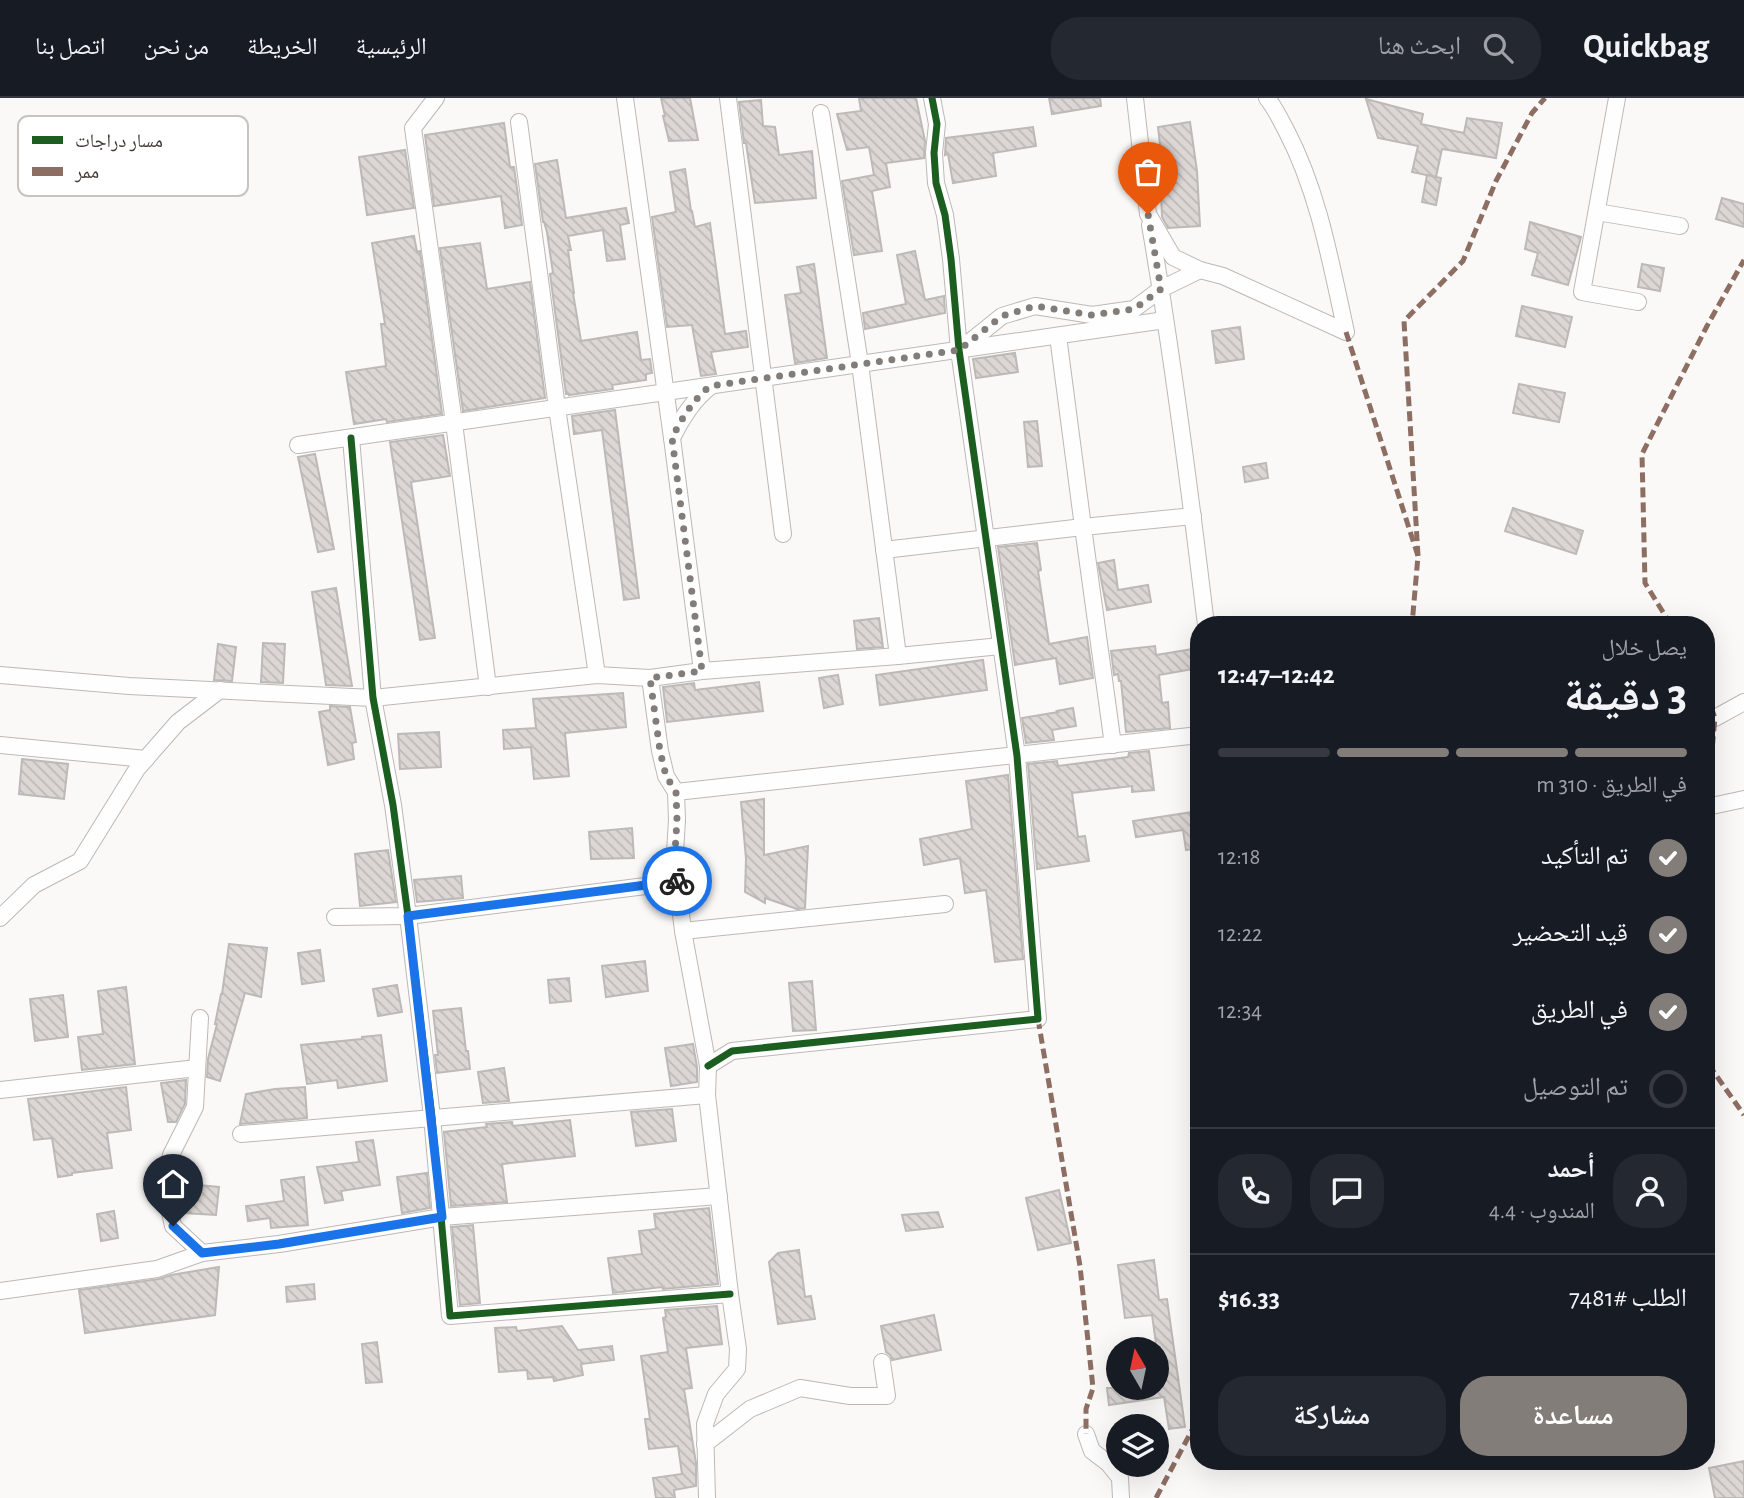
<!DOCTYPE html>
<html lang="ar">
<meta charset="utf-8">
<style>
body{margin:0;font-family:"Alegreya Sans","Noto Naskh Arabic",sans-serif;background:#242831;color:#f1f3f6;direction:rtl;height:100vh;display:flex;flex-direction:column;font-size:26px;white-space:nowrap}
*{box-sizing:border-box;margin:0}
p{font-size:23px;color:#9ea1a6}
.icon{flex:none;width:38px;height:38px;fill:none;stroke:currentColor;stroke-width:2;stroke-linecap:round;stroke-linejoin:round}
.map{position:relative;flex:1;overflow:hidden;direction:ltr}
.drawer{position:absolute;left:1190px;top:518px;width:525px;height:854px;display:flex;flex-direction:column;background:#171b24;border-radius:28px;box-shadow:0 7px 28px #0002;direction:rtl}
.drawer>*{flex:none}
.needle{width:46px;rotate:351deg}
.tools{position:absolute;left:1106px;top:1239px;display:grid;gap:14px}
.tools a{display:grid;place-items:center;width:63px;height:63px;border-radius:50%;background:#171b24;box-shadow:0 7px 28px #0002;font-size:35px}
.pin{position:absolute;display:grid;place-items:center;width:60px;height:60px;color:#fff;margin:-72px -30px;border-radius:50% 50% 50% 0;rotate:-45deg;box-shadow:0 0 7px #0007}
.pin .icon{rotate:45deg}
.courier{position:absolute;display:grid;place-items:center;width:70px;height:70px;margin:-35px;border:5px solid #1a73e8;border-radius:50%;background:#fff;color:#222;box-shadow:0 2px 9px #0007}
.summary em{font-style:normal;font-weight:700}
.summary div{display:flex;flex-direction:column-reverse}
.summary{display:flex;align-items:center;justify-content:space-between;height:119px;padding:0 28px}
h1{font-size:46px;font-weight:700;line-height:52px}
.bar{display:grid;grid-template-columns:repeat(4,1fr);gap:10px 7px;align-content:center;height:84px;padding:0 28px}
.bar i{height:9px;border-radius:5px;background:#363941}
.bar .current{background:#837d7a}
.bar p{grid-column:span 4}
.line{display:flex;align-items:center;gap:18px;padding:0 28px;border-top:2px solid #363941}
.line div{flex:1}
.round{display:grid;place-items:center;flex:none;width:74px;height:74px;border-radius:28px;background:#242831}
ol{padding:0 28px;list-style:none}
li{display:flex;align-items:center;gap:21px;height:77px}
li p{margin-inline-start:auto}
li .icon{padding:7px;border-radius:50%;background:#837d7a;color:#fff;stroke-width:4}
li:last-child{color:#9ea1a6}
li i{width:38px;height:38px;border:4px solid #363941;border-radius:50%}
.cta{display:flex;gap:14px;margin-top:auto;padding:14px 28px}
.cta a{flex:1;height:80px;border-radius:28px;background:#837d7a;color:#fff;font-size:28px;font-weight:700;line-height:80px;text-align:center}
.cta a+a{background:#242831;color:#f1f3f6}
header{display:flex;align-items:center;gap:42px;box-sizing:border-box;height:98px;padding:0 35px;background:#171b24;border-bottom:2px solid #363941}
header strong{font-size:33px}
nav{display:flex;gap:38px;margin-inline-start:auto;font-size:24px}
.search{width:490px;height:63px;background:#242831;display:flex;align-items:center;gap:18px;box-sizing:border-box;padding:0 24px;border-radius:28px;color:#9ea1a6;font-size:26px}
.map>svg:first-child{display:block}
</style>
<header>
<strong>Quickbag</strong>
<div class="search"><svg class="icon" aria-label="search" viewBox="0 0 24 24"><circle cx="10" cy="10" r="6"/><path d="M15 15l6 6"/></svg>ابحث هنا</div>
<nav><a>الرئيسية</a><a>الخريطة</a><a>من نحن</a><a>اتصل بنا</a></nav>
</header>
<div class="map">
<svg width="1744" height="1400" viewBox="0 0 1744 1400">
<defs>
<pattern id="building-back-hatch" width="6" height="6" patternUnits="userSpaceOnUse" patternTransform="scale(1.75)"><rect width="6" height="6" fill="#dcd7d4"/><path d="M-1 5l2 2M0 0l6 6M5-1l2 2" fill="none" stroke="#beb9b7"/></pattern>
</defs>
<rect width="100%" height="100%" fill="#fbf9f7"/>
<g fill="url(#building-back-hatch)" stroke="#bdb9b6" stroke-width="2">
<path d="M661 0H690L698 42 669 43 663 18H665Z"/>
<path d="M859 0H916L925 43 924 60 886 65 890 89 872 93 882 153 854 157 842 83 874 77 869 49 847 52 837 16 861 13Z"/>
<path d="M1049 0H1100L1101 8 1052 16Z"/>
<path d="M1366 1 1423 16 1421 26 1464 35 1467 20 1502 25 1496 60 1442 51 1436 79 1412 74 1418 48 1378 40Z"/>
<path d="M761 2 763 28 775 29 779 57 812 53 816 100 755 105 746 45H744L739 4Z"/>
<path d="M1190 24 1197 73 1200 128 1168 130 1162 119 1160 73H1163L1158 29Z"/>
<path d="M504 25 510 69H514L522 127 505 130 501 98 434 108 425 37Z"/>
<path d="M1033 29 1036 48 993 55 996 78 953 85 948 56 945 57 946 40Z"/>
<path d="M405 52 414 110 367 117 359 59Z"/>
<path d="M557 62 566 120 626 110 629 125 620 127 625 161 607 163 603 132 568 138 571 152H568L574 195H573L581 243 637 234 641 262 650 261 652 275 646 276V282L612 287 613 291 569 297V296H566L550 176 553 175 547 134 544 124H543L535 66Z"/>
<path d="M685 71 691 113H692L695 129 710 125 725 236 746 233 748 249 711 254 716 276 701 278 692 227 667 229 652 119 676 114 670 74Z"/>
<path d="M1427 77 1441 80 1436 107 1422 104Z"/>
<path d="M1722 100 1744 106V129L1716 121Z"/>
<path d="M1530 124 1581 139 1568 187 1532 177 1538 155 1525 151Z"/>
<path d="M414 138 417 154 420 153 442 316 387 324 386 321 354 326 346 274 386 268 381 226H385L372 145Z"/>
<path d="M480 145 487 191 530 184 545 300 463 313 440 150Z"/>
<path d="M915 153 925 202 944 198 945 215 865 231 863 215 906 206 897 157Z"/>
<path d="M814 166 827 260 795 265 785 197 801 195 797 169Z"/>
<path d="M1642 166 1664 170 1660 193 1638 189Z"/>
<path d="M1522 208 1572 219 1565 249 1516 238Z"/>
<path d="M1240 229 1244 261 1216 265 1212 233Z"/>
<path d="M1015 255 1018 274 976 280 973 261Z"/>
<path d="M1519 286 1565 295 1559 324 1513 315Z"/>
<path d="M615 312 639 500 624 502 602 332 574 336 572 318Z"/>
<path d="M1037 323 1042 368 1028 369 1024 324Z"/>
<path d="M443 337 450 378 411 384 435 540 420 542 390 344Z"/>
<path d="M315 356 334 451 318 454 298 359Z"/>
<path d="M1266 365 1268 380 1245 384 1243 369Z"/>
<path d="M1513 410 1583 433 1576 456 1505 433Z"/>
<path d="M1037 445 1041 472 1038 473 1049 546 1087 539 1093 580 1060 586 1056 560 1015 567 998 449Z"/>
<path d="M1114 462 1118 492 1148 487 1151 504 1107 512 1098 465Z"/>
<path d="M336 490 352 588 326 587 312 494Z"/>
<path d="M879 520 883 549 857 551 854 523Z"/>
<path d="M263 545 285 546 283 585 261 584Z"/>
<path d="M218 546 236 549 232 583 214 582Z"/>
<path d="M1155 548 1156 557 1199 550V570L1159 577 1162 605 1168 604 1170 630 1126 634 1121 583H1119L1118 576 1114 577 1111 553Z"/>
<path d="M983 562 987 592 880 607 876 577Z"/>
<path d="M838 577 843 606 824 610 819 580Z"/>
<path d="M759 584 763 613 667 624 663 589 694 585 695 592Z"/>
<path d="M623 595 626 629 565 635 569 678 534 681 531 649 504 651 503 632 536 630 533 601Z"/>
<path d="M330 608 350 609 356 644 352 645 354 661 328 667 319 614 330 612Z"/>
<path d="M1073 610 1076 628 1052 632 1054 642 1026 645 1022 620 1058 614 1057 613Z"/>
<path d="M439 634 441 669 400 671 398 636Z"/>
<path d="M1149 653 1154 692 1132 694V688L1072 695 1078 739 1085 738 1089 763 1037 771 1028 666 1057 663 1058 668 1128 659 1129 655Z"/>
<path d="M22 661 68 666 64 701 19 696Z"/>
<path d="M1008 677 1023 861 995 864 986 792 965 795 960 760 924 767 920 741 972 731 966 683Z"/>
<path d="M764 701V757L808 748 805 810 797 811 765 800V805L745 794 746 761 741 704Z"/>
<path d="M1199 713V750L1186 752 1183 732 1136 739 1133 723Z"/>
<path d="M632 730 634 760 591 761 589 734Z"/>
<path d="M388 752 396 804 360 808 355 756Z"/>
<path d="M461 778 463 800 417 804 414 782Z"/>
<path d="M229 846 267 850 261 899 245 895 220 983 207 979 208 961 217 926H215L221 896H222Z"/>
<path d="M320 852 324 883 302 886 298 855Z"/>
<path d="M645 863 648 893 606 899 602 868Z"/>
<path d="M569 880 571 903 550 905 548 882Z"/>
<path d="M812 883 816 932 793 933 789 885Z"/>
<path d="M397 887 402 914 378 918 373 891Z"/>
<path d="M126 889 135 966 82 972 78 939 103 936 98 893Z"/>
<path d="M63 897 68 939 35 943 30 901Z"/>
<path d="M461 910 466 953H468L470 971 437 975 435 957H438L433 913Z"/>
<path d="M381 937 387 983 338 990 337 982 307 986 301 947 362 941V939Z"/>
<path d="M693 946 697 969V984L671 988 665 950Z"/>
<path d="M504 970 509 1003 483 1005 478 974Z"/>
<path d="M186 982 185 1006 176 1024H168L161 985Z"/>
<path d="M126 989 131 1032 107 1035 112 1070 72 1075V1077L58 1079 52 1040 34 1042 28 1001Z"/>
<path d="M305 989 307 1020 240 1026 246 996 275 991Z"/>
<path d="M672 1011 676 1043 636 1048 631 1014Z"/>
<path d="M570 1022 575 1058 502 1066 507 1104 451 1108 444 1034 487 1029 486 1026 512 1024 513 1028Z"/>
<path d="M373 1042 380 1087 341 1093 343 1102 325 1105 317 1069 359 1064 356 1044Z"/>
<path d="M427 1075 430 1110 402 1115 397 1079Z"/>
<path d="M304 1079 308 1127 271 1130 270 1120 248 1123 246 1108 284 1103 281 1082Z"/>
<path d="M187 1086 219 1089 216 1117 184 1115Z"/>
<path d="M1059 1092 1071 1145 1038 1152 1026 1100Z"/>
<path d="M709 1110 718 1186 663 1191 662 1189 613 1195 608 1160 642 1156 639 1133 656 1131 654 1116Z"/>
<path d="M114 1113 118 1140 101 1143 97 1116Z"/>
<path d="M938 1114 943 1129 906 1133 902 1117Z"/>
<path d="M473 1127 480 1205 460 1207 452 1129Z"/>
<path d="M799 1152 805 1199 811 1198 815 1221 778 1226 769 1164 778 1155Z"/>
<path d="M1154 1162 1159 1202 1167 1201 1185 1329 1169 1331 1164 1299 1109 1307 1107 1290H1157V1281H1161L1152 1217 1125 1220 1118 1167Z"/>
<path d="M219 1169 215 1217 85 1235 79 1192 159 1181 171 1177Z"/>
<path d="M314 1186 315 1201 287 1204 286 1189Z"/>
<path d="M717 1208 722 1246 686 1250 692 1290 684 1291 696 1365V1388L674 1392 675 1400H656L653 1380 682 1376 678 1348 649 1351 645 1321H650L641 1258 668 1254 663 1220 666 1219 665 1212Z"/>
<path d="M934 1217 941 1252 892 1262 890 1257 886 1254 881 1228Z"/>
<path d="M562 1228 578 1252 612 1248 614 1262 581 1266 583 1277 554 1283 553 1279 528 1281 527 1272 499 1274 495 1230 516 1229 517 1233Z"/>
<path d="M377 1244 382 1284 366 1285 362 1246Z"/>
<path d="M1744 1363V1400H1715L1709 1370Z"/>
</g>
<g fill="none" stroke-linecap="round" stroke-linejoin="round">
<g stroke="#bdb8b5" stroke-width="18">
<g id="minor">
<path d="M436 0 413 30 454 325 488 589"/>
<path d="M625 0 672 340 702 573"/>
<path d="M728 0 783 436"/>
<path d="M1135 0 1148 116 1173 159 1200 172 1223 178 1346 234C1331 166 1319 95 1286 32 1280 21 1275 10 1267 0"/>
<path d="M1617 0 1582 194 1638 204"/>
<path d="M821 15 860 266 898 558"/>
<path d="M519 24 557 310 597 577"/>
<path d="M1597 114 1680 128"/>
<path d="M1150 127C1173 260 1190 393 1206 527"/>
<path d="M1058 238 1083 429 1193 418"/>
<path d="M961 251 1002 218 1035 208 1092 217 1134 211 1161 191 1200 172"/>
<path d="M351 340 373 600 393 707 408 818 432 1019 450 1218 730 1196"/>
<path d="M672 340C682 320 693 302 711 288"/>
<path d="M298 347 1165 222"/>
<path d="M884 452 1083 429 1113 647"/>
<path d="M0 577 129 588 373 600 597 577 650 580 702 573 898 558 1001 548"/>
<path d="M650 580 660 653 666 678 676 694 677 722 675 754 677 784 683 833 708 968 707 997 730 1196 738 1251 737 1271 716 1296 705 1326 707 1400"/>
<path d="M1715 620 1744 604"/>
<path d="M0 647 146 661"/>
<path d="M676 694 1199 637"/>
<path d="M1707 709 1744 701"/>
<path d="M335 819 408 818 677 784"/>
<path d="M0 820 34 787 80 763 137 671 178 624 220 592"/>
<path d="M683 833 945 806"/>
<path d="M200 920 195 1009 171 1057 164 1087 173 1128 202 1155"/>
<path d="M708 968 732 953 1038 921 1017 658 959 252 951 161 945 117 936 85 934 55 937 26 932 0"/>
<path d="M0 992 197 970"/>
<path d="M241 1036 707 997"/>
<path d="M0 1193 157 1171 202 1155 279 1146 442 1119 719 1098"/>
<path d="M1086 1336 1092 1353 1108 1365 1120 1380 1121 1400"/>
<path d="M705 1346 750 1311 800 1290 850 1298H887L882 1264"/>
</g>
</g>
<use href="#minor" stroke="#fefefe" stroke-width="16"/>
<g stroke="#8d6e63" stroke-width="5" stroke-dasharray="10 5" stroke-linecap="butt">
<path d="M1346 234 1418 458 1412 527"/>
<path d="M1418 458 1404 223 1463 163 1496 83 1532 15 1545 0"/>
<path d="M1671 527 1645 485 1642 356 1707 228 1744 162"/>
<path d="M1706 595 1715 620 1706 715"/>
<path d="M1706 846 1711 876V970L1744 1017"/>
<path d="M1038 921 1080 1168 1093 1290 1086 1311V1336"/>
<path d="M1156 1400 1199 1319"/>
</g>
<g stroke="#fff" stroke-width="11">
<g id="cycleway">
<path d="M351 340 373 600 393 707 408 818 432 1019 450 1218 730 1196"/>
<path d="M708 968 732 953 1038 921 1017 658 959 252 951 161 945 117 936 85 934 55 937 26 932 0"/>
</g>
</g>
<use href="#cycleway" stroke="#1b5e20" stroke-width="7"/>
</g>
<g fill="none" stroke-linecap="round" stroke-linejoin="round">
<path stroke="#837d7a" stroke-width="7" stroke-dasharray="0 12.6" d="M677 783 675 754 677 722 676 694 666 678 660 653 650 580 702 573 672 340C682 320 693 302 710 288L959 252 1002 218 1035 208 1092 217 1134 211 1161 191 1148 116"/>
<path stroke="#1a73e8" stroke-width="9" d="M173 1128 202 1155 279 1146 442 1119 408 818 677 783"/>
</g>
<rect x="18" y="18" width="230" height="80" rx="10" fill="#fff" stroke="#c6c4c3" stroke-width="2"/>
<rect x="32" y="38" width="31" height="8" fill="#1b5e20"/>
<rect x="32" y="69" width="31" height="9" fill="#8d6e63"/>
<g font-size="19" fill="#423a36">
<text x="75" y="49">مسار دراجات</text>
<text x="75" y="80">ممر</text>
</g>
</svg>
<div class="tools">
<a><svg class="needle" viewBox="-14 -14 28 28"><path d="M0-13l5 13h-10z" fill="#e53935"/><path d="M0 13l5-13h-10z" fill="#9ea1a6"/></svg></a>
<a><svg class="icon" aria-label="layers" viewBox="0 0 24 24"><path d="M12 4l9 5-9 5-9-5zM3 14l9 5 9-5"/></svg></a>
</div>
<div class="pin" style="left:1148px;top:116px;background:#ea580c"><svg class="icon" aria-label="bag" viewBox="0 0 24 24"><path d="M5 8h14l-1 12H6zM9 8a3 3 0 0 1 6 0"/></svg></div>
<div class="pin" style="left:173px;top:1128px;background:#1f2937"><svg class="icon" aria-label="home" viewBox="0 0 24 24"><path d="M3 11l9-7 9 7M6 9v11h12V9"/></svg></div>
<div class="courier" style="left:677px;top:783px"><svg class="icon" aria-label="bike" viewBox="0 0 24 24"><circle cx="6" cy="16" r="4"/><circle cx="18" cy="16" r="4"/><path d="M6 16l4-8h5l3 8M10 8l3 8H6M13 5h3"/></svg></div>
<section class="drawer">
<div class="summary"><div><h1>3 دقيقة</h1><p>يصل خلال</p></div><em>12:42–12:47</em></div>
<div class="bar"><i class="current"></i><i class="current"></i><i class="current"></i><i></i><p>في الطريق · 310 m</p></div>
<ol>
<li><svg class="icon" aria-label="check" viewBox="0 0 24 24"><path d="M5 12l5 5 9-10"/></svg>تم التأكيد<p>12:18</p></li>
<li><svg class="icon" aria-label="check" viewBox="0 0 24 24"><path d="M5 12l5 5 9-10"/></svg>قيد التحضير<p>12:22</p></li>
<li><svg class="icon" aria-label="check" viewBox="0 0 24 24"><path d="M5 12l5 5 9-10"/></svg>في الطريق<p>12:34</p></li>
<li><i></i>تم التوصيل</li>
</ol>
<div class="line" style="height:126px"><a class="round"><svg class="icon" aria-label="person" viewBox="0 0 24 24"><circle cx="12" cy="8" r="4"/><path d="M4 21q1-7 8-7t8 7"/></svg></a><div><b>أحمد</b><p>المندوب · 4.4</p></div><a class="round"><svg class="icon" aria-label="chat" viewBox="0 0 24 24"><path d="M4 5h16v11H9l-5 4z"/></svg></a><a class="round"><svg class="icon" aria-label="phone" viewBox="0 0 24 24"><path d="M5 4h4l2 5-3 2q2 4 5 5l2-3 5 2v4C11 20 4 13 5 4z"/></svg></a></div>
<div class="line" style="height:91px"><div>الطلب #7481</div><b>$16.33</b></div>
<div class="cta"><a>مساعدة</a><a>مشاركة</a></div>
</section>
</div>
